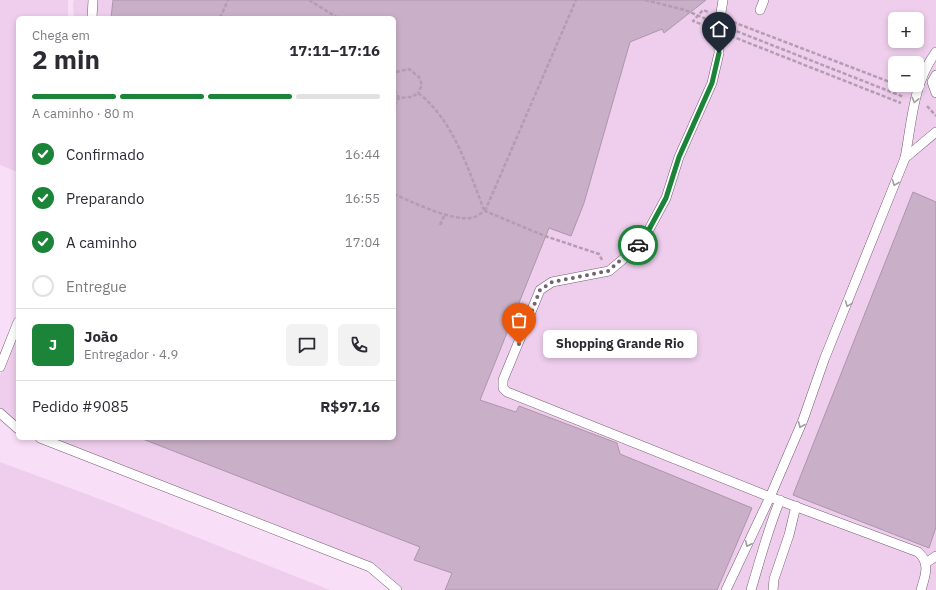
<!DOCTYPE html>
<html lang="pt">
<meta charset="utf-8">
<style>
body{margin:0;font-family:"IBM Plex Sans",sans-serif;background:#f2f2f3;color:#2b2b33;height:100vh;display:flex;flex-direction:column;font-size:15px;white-space:nowrap}
*{box-sizing:border-box;margin:0}
p{font-size:13px;color:#7c7c81}
.icon{flex:none;width:22px;height:22px;fill:none;stroke:currentColor;stroke-width:2;stroke-linecap:round;stroke-linejoin:round}
.map{position:relative;flex:1;overflow:hidden}
.sheet{position:absolute;left:16px;top:16px;width:380px;height:424px;display:flex;flex-direction:column;background:#fff;border-radius:6px;box-shadow:0 2px 6px #0003}
.sheet>*{flex:none}
.fabs{position:absolute;left:888px;top:12px;display:grid;gap:8px}
.fabs a{display:grid;place-items:center;width:36px;height:36px;border-radius:6px;background:#fff;box-shadow:0 2px 6px #0003;font-size:20px}
.pin{position:absolute;display:grid;place-items:center;width:34px;height:34px;color:#fff;margin:-41px -17px;border-radius:50% 50% 50% 0;rotate:-45deg;box-shadow:0 0 4px #0007}
.pin .icon{rotate:45deg}
.courier{position:absolute;display:grid;place-items:center;width:40px;height:40px;margin:-20px;border:3px solid #1c8439;border-radius:50%;background:#fff;color:#222;box-shadow:0 1px 5px #0007}
.bubble{position:absolute;height:28px;border-radius:6px;background:#fff;box-shadow:0 2px 6px #0003;font-size:13px;font-weight:700;line-height:28px;text-align:center}
.overview em{font-style:normal;font-weight:700}
.overview div{display:flex;flex-direction:column-reverse}
.overview{display:flex;align-items:center;justify-content:space-between;height:68px;padding:0 16px}
h1{font-size:26px;font-weight:700;line-height:30px}
.bar{display:grid;grid-template-columns:repeat(4,1fr);gap:6px 4px;align-content:center;height:48px;padding:0 16px}
.bar i{height:5px;border-radius:3px;background:#e1e1e2}
.bar .selected{background:#1c8439}
.bar p{grid-column:span 4}
.line{display:flex;align-items:center;gap:10px;padding:0 16px;border-top:1px solid #e1e1e2}
.line div{flex:1}
.round{display:grid;place-items:center;flex:none;width:42px;height:42px;border-radius:6px;background:#f2f2f3}
ol{padding:0 16px;list-style:none}
li{display:flex;align-items:center;gap:12px;height:44px}
li p{margin-inline-start:auto}
li .icon{padding:4px;border-radius:50%;background:#1c8439;color:#fff;stroke-width:4}
li:last-child{color:#7c7c81}
li i{width:22px;height:22px;border:2px solid #e1e1e2;border-radius:50%}
.map>svg:first-child{display:block}
</style>
<div class="map">
<svg width="936" height="590" viewBox="0 0 936 590">
<rect width="100%" height="100%" fill="#f9def7"/>
<g fill="#eeceec" fill-rule="evenodd">
<path d="M0 0H68V18H18V172L0 165Z"/>
<path d="M74 0H936V590H403L372 565 51 438H394V18H74L73 4ZM895 19H917V41H895ZM895 63H917V85H895Z"/>
<path d="M18 332V425L0 409V375Z"/>
<path d="M0 462 113 504 330 590H0Z"/>
</g>
<g fill="#c9b0c8" stroke="#ad95ac">
<path d="M113 0H706L664 33 662 29 630 42 584 203 571 236 549 228 480 400 516 412 519 406 617 443 620 454 752 508 717 590H445L452 573 414 560 420 547 140 438H394V18H111Z"/>
<path d="M913 192 936 202V527L929 548 793 495Z"/>
</g>
<g fill="none" stroke-linecap="round" stroke-linejoin="round">
<g stroke="#755e74" stroke-width="10">
<g id="service">
<path d="M723 0 718 31 719 53 712 83 679 157 666 198 646 235 634 250 609 271 552 282 540 290 503 380V388L507 392 770 497 918 552C931 563 925 576 921 590"/>
<path d="M760 10 764 0"/>
<path d="M92 18 93 0"/>
<path d="M936 75 932 82 936 93"/>
<path d="M905 158C912 121 913 83 936 52"/>
<path d="M0 367 18 322"/>
<path d="M0 413 18 429"/>
<path d="M40 438 370 567 397 590"/>
<path d="M926 563 936 556"/>
<path d="M726 590 770 497 803 420 824 360 905 158 936 132"/>
<path d="M751 590C760 560 768 529 780 500"/>
<path d="M773 590 774 579 789 535 796 506"/>
</g>
</g>
<g stroke="#b29db1" stroke-width="2.5" stroke-dasharray="4 2" stroke-linecap="butt">
<path d="M309 0 338 18"/>
<path d="M645 0 685 10 706 19"/>
<path d="M220 18 228 0"/>
<path d="M733 22 895 84"/>
<path d="M706 26 693 21 703 10 708 12"/>
<path d="M731 29 904 97"/>
<path d="M731 36 901 103"/>
<path d="M394 68 396 72 394 75"/>
<path d="M396 72 409 69 419 77 422 85 418 93"/>
<path d="M897 85 905 88"/>
<path d="M394 90 399 98 412 97 418 93C453 119 469 171 484 210"/>
<path d="M394 105 399 98"/>
<path d="M927 106 936 116"/>
<path d="M394 194C412 202 451 221 471 218 475 218 481 213 485 211L545 236 599 254 602 260"/>
<path d="M485 211 576 0"/>
<path d="M440 225 445 214"/>
</g>
<use href="#service" stroke="#fff" stroke-width="9"/>
</g>
<defs><path id="oneway-chevron" d="M-2-3.5L2.5 0L-2 3.5" fill="none" stroke-width="1.6" stroke-linecap="round" stroke-linejoin="round"/></defs>
<g stroke="#a09ca0">
<use href="#oneway-chevron" transform="translate(915 100) rotate(104)"/>
<use href="#oneway-chevron" transform="translate(895 183) rotate(112)"/>
<use href="#oneway-chevron" transform="translate(848 304) rotate(111)"/>
<use href="#oneway-chevron" transform="translate(801 425) rotate(113)"/>
<use href="#oneway-chevron" transform="translate(748 544) rotate(115)"/>
</g>
<g fill="none" stroke-linecap="round" stroke-linejoin="round">
<path stroke="#746473" stroke-width="4" stroke-dasharray="0 7.2" d="M519 344 540 290 552 282 608 271 638 245"/>
<path stroke="#1c8439" stroke-width="5" d="M638 245 646 235 666 198 679 157 712 83 719 53"/>
</g>
</svg>
<div class="fabs">
<a>+</a>
<a>−</a>
</div>
<div class="pin" style="left:519px;top:344px;background:#ea580c"><svg class="icon" aria-label="bag" viewBox="0 0 24 24"><path d="M5 8h14l-1 12H6zM9 8a3 3 0 0 1 6 0"/></svg></div>
<div class="pin" style="left:719px;top:53px;background:#1f2937"><svg class="icon" aria-label="home" viewBox="0 0 24 24"><path d="M3 11l9-7 9 7M6 9v11h12V9"/></svg></div>
<div class="courier" style="left:638px;top:245px"><svg class="icon" aria-label="car" viewBox="0 0 24 24"><path d="M5 17H2v-5l4-1 3-4h7l3 4 3 1v5h-3M9 17h6M6 11h13"/><circle cx="7" cy="17" r="2"/><circle cx="17" cy="17" r="2"/></svg></div>
<div class="bubble" style="left:543px;top:330px;width:154px">Shopping Grande Rio</div>
<section class="sheet">
<div class="overview"><div><h1>2 min</h1><p>Chega em</p></div><em>17:11–17:16</em></div>
<div class="bar"><i class="selected"></i><i class="selected"></i><i class="selected"></i><i></i><p>A caminho · 80 m</p></div>
<ol>
<li><svg class="icon" aria-label="check" viewBox="0 0 24 24"><path d="M5 12l5 5 9-10"/></svg>Confirmado<p>16:44</p></li>
<li><svg class="icon" aria-label="check" viewBox="0 0 24 24"><path d="M5 12l5 5 9-10"/></svg>Preparando<p>16:55</p></li>
<li><svg class="icon" aria-label="check" viewBox="0 0 24 24"><path d="M5 12l5 5 9-10"/></svg>A caminho<p>17:04</p></li>
<li><i></i>Entregue</li>
</ol>
<div class="line" style="height:72px"><b class="round" style="background:#1c8439;color:#fff">J</b><div><b>João</b><p>Entregador · 4.9</p></div><a class="round"><svg class="icon" aria-label="chat" viewBox="0 0 24 24"><path d="M4 5h16v11H9l-5 4z"/></svg></a><a class="round"><svg class="icon" aria-label="phone" viewBox="0 0 24 24"><path d="M5 4h4l2 5-3 2q2 4 5 5l2-3 5 2v4C11 20 4 13 5 4z"/></svg></a></div>
<div class="line" style="height:52px"><div>Pedido #9085</div><b>R$97.16</b></div>
</section>
</div>
